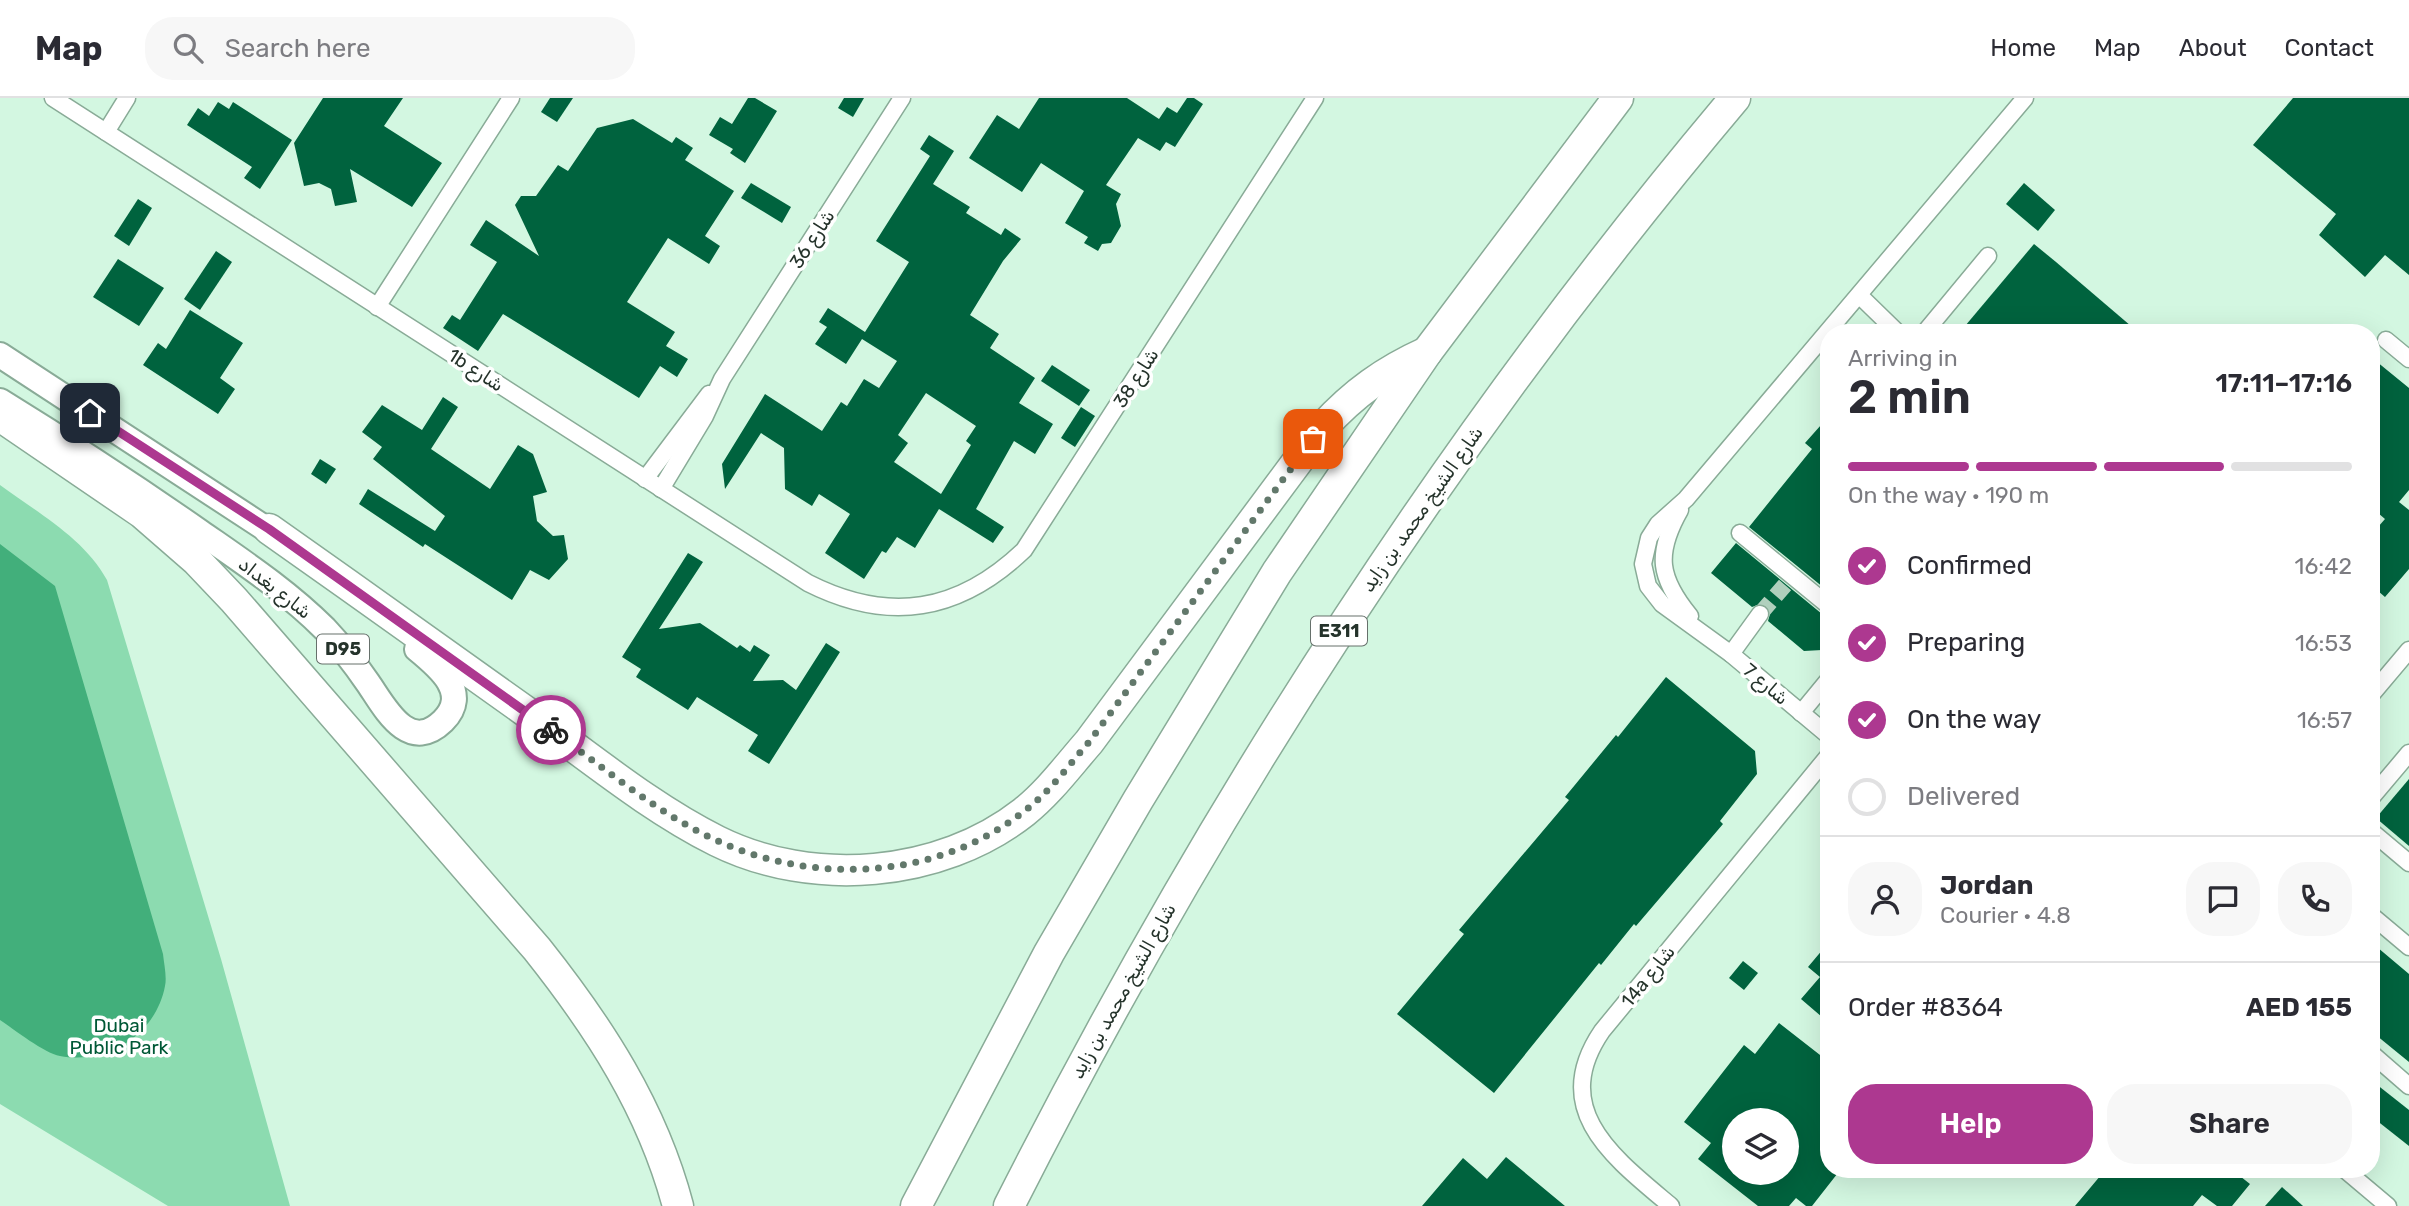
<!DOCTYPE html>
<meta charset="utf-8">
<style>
body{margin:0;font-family:Rubik,Cairo,sans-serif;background:#f7f7f7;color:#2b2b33;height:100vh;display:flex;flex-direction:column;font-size:26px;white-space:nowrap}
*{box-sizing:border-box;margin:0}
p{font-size:23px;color:#7c7c81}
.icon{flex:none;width:38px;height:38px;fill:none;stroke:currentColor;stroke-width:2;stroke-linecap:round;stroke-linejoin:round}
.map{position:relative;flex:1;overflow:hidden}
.details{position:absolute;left:1820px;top:226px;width:560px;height:854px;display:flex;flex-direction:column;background:#fff;border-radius:28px;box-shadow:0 7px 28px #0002}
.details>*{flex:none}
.controls{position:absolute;left:1722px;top:1010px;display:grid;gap:14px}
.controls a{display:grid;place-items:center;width:77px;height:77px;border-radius:50%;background:#fff;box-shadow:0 7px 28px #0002;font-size:35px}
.pin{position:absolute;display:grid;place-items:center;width:60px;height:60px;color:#fff;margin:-30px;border-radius:14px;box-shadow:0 4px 10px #0006}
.courier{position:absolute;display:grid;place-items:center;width:70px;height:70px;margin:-35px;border:5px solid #ad3890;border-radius:50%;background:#fff;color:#222;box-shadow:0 2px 9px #0007}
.head em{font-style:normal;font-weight:600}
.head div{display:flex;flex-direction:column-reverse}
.head{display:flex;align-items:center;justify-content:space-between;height:119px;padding:0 28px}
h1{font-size:46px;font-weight:600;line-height:52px}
.bar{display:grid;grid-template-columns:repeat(4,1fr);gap:10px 7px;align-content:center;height:84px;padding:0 28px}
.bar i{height:9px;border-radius:5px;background:#e1e1e2}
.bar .on{background:#ad3890}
.bar p{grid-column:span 4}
.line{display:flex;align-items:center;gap:18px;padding:0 28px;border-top:2px solid #e1e1e2}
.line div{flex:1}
.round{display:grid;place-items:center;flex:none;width:74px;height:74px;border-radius:28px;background:#f7f7f7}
ol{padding:0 28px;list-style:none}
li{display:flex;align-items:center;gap:21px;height:77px}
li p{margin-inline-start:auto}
li .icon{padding:7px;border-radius:50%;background:#ad3890;color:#fff;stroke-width:4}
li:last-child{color:#7c7c81}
li i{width:38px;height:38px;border:4px solid #e1e1e2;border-radius:50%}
.primary-button{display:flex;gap:14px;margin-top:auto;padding:14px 28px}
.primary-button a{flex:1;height:80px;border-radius:28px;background:#ad3890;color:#fff;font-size:28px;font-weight:600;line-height:80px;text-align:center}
.primary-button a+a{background:#f7f7f7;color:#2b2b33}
header{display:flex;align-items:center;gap:42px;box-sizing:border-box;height:98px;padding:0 35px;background:#fff;border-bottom:2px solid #e1e1e2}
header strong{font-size:33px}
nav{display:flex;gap:38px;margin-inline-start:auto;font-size:24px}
.search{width:490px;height:63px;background:#f7f7f7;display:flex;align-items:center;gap:18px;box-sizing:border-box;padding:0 24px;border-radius:28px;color:#7c7c81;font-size:26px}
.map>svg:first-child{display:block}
</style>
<header>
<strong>Map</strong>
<div class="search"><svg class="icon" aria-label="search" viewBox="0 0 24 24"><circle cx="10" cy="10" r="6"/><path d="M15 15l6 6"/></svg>Search here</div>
<nav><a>Home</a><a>Map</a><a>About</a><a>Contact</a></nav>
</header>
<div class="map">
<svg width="2409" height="1108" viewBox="0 0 2409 1108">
<rect width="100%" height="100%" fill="#d3f7e1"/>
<path fill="#8cdbb0" d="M0 387C38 415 84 440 107 482L221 861 290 1108H168L0 1006Z"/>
<path fill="#42af7b" d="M0 446 55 488 163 856C164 866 167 879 165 888 156 936 108 967 60 958 44 955 15 932 0 922Z"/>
<g fill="#00633e" fill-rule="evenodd">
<path d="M323 0H403L384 28 442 65 412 109 350 71 357 104 335 108 331 91 319 85 304 88 294 45Z"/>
<path d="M550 0H573L557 24 541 14Z"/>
<path d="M748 0H755L777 13 745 65 730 55 733 51 709 37 720 19 732 26Z"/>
<path d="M844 0H864L853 19 838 10Z"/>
<path d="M1039 0H1127L1159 21 1167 9 1177 15 1187 0H1194L1203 6 1175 49 1166 44 1160 53 1138 40 1106 87 1121 96 1116 106 1121 128 1111 145 1102 146 1098 153 1084 145 1088 139 1065 125 1084 93 1041 65 1022 94 969 60 997 17 1019 31Z"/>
<path d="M2293 0H2409V177L2385 157 2365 179 2319 137 2336 116 2253 47Z"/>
<path d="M218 4 229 11 233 4 292 42 260 91 244 80 252 69 187 27 198 10 209 18Z"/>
<path d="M633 21 672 45 676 39 693 50 685 62 734 93 705 138 720 148 709 166 668 140 627 204 675 234 666 248 688 261 677 279 660 268 639 300 503 216 478 253 443 230 452 217 460 222 497 164 470 147 486 122 539 158 515 107 521 98H536L558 67 568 73 597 30Z"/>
<path d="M929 37 954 53 933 86 970 109 966 115 1001 137 1005 130 1021 141 1003 163 970 217 999 236 990 250 1035 280 1019 305 1053 326 1035 356 1014 343 976 411 1004 429 993 445 939 411 915 450 897 439 886 455 882 453 864 481 825 455 850 416 819 396 812 408 785 391 784 350 761 335 725 391 722 366 765 296 822 333 841 304 847 308 864 281 879 290 897 263 862 241 846 266 815 246 827 229 819 224 828 210 865 234 909 164 876 143 930 58 920 51ZM926 295 976 328 966 343 971 347 941 396 894 364 908 345 898 337Z"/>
<path d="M751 85 791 109 782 125 741 100Z"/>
<path d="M2024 85 2055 112 2038 133 2006 106Z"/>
<path d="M138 101 152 110 129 148 114 138Z"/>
<path d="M2034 146 2056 164 2138 234H1960Z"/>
<path d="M216 153 232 164 200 212 184 201Z"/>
<path d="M118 161 164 190 139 228 93 199Z"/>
<path d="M190 212 243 245 220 280 235 291 218 316 143 267 158 245 166 251Z"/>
<path d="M2371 259 2409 290V392L2399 404 2409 412V471L2385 499 2371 487V437L2385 421 2371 409Z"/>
<path d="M1052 267 1090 292 1079 308 1041 283Z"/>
<path d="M443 299 458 309 431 351 490 391 518 347 533 356 547 394 533 398 537 423 553 438 564 437 568 461 549 482 530 472 512 502 425 446 423 449 359 406 368 391 435 433 445 418 373 361 382 349 362 334 382 307 422 332Z"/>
<path d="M1081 309 1095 318 1075 349 1061 340Z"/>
<path d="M1829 318V494L1749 429 1812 351 1805 345Z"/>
<path d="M320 361 336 371 326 386 311 376Z"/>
<path d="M1736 445 1822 516 1829 518V544L1822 552 1804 553 1768 523 1770 516 1767 508 1760 506 1752 509 1711 475Z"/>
<path d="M688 455 703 464 659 531 700 525 737 550 740 547 750 554 754 547 770 557 753 583 783 582 796 592 826 545 840 554 769 666 748 653 758 637 697 599 688 612 636 579 641 571 622 559Z"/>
<path d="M1666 579 1755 653 1757 676 1720 723 1723 726 1636 828 1634 826 1601 867 1599 865 1494 995 1397 916 1464 836 1459 832 1569 702 1565 699 1616 637 1618 639Z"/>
<path d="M2409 681V748L2376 720Z"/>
<path d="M1829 844V925L1801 901 1820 879 1808 869Z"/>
<path d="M2371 844 2409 876V964L2371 933Z"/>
<path d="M1743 863 1758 875 1744 892 1729 880Z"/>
<path d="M1779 925 1829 964V1071H1841L1812 1108H1806L1796 1100 1789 1108H1758L1698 1061 1711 1045 1684 1024 1744 947 1755 956ZM1734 1022H1787V1074H1734Z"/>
<path d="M2371 982 2409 1012V1048L2371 1018Z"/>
<path d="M1506 1059 1565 1108H1422L1463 1060 1487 1081Z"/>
<path d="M2106 1071H2231L2250 1086 2232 1108H2217L2202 1097 2193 1108H2075Z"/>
<path d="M2282 1089 2303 1108H2265Z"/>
</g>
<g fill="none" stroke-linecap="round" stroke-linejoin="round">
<path stroke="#b0d0bd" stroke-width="16" stroke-dasharray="16 8" stroke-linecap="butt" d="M1760 516 1785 487"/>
<g stroke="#89ab97" stroke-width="19">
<g id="minor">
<path d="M53 0 808 485C889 526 959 514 1024 452L1315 0"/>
<path d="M106 34 127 0"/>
<path d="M1859 197 1897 234"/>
<path d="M377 209 511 0"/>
<path d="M1925 234 1988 158"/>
<path d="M2386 242 2409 261"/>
<path d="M645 381 709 296"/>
<path d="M661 391 705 318 722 281 902 0"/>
<path d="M1680 412C1655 456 1659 480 1690 518"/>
<path d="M1740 435 1829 508"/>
<path d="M1731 556 1760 516"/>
<path d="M2371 597 2409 552"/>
<path d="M1801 615 1829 581"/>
<path d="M1829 638 1731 556 1662 506 1648 488 1643 466 1649 440 1658 426 1686 401 2025 0"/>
<path d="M2371 700 2409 655"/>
<path d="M2371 733 2409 765"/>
<path d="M2371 817 2409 849"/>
<path d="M2371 955 2409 988"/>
<path d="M2344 1071 2388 1108"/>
<path d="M1671 1108C1614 1060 1548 1012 1602 933L1829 657"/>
</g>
</g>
<g stroke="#89ab97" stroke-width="28">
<g id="primary">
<path d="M0 257 283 442"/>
<path d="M0 303C68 345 134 388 200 434 243 464 287 493 325 531 341 548 355 566 368 585 384 608 408 657 443 623 471 595 439 569 417 551"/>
</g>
</g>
<g stroke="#89ab97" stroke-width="33">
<g id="motorway">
<path d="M0 318 142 415 196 462 234 502 537 851C599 929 652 1010 678 1108"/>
<path d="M269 431C357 493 445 556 532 618 592 661 651 710 717 743 812 790 940 780 1024 714 1049 694 1068 668 1089 644L1323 329C1354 295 1385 273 1427 254"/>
<path d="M916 1108 1049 855 1138 702 1277 474 1427 254 1618 0"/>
<path d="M1009 1108C1209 713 1449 339 1735 0"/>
</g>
</g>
<use href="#minor" stroke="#fff" stroke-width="16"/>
<use href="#primary" stroke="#fff" stroke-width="24"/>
<use href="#motorway" stroke="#fff" stroke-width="30"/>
</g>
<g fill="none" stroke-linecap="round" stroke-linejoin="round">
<path stroke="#62786b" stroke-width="7" stroke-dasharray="0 12.6" d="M551 632C605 670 659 717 720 744 817 787 938 781 1023 714 1049 695 1068 668 1089 644L1313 341"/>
<path stroke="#ad3890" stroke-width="9" d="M90 315 269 431 551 632"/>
</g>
<g text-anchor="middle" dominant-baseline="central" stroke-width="7" stroke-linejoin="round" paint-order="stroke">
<g fill="#fff" stroke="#66706b" stroke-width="2">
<rect x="1311" y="518.5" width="56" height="29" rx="5"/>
<rect x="317" y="536.5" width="52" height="29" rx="5"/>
</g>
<g font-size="18" font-weight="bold" fill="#25332b">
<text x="1339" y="533">E311</text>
<text x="343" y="551">D95</text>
</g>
<g font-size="19" fill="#25332b" stroke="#fff">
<text transform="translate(812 141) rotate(-57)">شارع 36</text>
<text transform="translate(476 272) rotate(33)">1b شارع</text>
<text transform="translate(1136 280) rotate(-57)">شارع 38</text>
<text transform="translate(1422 411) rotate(-55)">شارع الشيخ محمد بن زايد</text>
<text transform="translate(275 490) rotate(38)">شارع بغداد</text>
<text transform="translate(1766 586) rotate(40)">شارع 7</text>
<text transform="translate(1648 878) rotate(-51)">14a شارع</text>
<text transform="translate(1123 893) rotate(-61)">شارع الشيخ محمد بن زايد</text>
</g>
<g font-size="19" fill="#005836" stroke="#fff">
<text x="119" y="927">Dubai<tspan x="119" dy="22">Public Park</tspan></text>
</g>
</g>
</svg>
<div class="controls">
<a><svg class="icon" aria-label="layers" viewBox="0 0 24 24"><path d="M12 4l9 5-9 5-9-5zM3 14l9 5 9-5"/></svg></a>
</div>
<div class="pin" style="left:1313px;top:341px;background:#ea580c"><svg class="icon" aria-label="bag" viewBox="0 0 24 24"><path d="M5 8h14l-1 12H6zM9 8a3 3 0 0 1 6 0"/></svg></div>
<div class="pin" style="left:90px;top:315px;background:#1f2937"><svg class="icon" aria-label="home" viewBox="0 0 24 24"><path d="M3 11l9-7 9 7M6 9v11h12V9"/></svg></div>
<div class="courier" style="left:551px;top:632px"><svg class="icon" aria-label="bike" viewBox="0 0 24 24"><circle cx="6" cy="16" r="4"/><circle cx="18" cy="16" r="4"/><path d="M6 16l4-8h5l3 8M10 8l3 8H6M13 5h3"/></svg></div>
<section class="details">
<div class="head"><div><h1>2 min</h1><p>Arriving in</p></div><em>17:11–17:16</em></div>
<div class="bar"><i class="on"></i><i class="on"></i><i class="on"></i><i></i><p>On the way · 190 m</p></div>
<ol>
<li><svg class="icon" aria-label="check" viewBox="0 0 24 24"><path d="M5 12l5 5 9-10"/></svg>Confirmed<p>16:42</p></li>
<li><svg class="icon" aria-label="check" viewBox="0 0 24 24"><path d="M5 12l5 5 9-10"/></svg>Preparing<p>16:53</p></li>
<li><svg class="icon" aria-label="check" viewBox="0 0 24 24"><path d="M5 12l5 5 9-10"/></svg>On the way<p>16:57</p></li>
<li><i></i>Delivered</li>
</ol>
<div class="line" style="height:126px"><a class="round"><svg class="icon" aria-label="person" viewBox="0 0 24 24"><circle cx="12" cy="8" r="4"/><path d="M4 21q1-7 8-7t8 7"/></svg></a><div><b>Jordan</b><p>Courier · 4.8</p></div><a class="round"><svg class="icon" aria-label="chat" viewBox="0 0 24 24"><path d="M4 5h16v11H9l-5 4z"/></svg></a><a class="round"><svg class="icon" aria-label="phone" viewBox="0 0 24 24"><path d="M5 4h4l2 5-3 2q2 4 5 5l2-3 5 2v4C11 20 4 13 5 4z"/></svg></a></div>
<div class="line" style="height:91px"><div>Order #8364</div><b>AED 155</b></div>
<div class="primary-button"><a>Help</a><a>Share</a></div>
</section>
</div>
